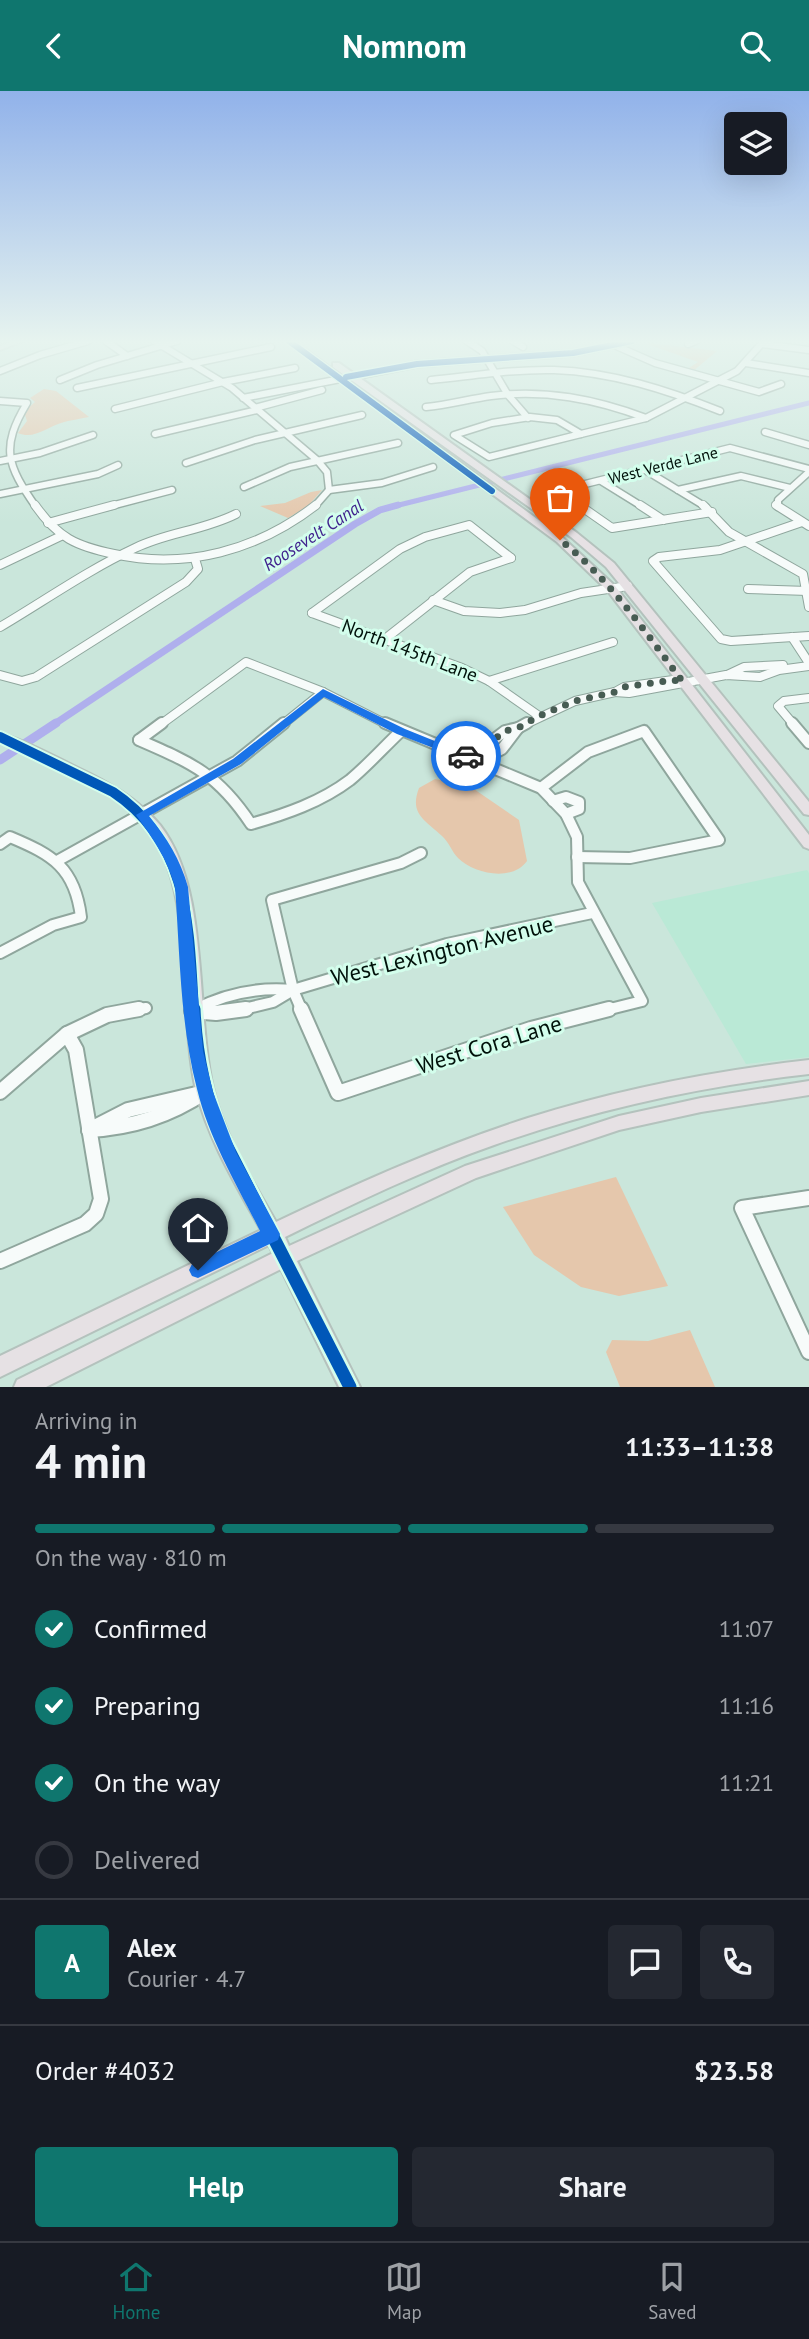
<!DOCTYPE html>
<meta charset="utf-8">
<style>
body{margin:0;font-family:"PT Sans",sans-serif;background:#242831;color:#f1f3f6;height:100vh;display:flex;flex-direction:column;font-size:26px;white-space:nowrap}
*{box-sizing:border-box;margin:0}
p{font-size:23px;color:#9ea1a6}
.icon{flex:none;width:38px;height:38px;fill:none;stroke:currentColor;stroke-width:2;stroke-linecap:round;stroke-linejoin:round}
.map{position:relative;height:1296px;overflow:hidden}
.details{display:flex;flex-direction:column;background:#171b24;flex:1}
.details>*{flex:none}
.controls{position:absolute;left:724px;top:21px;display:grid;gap:14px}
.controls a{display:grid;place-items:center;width:63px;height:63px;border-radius:7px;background:#171b24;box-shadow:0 7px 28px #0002;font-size:35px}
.pin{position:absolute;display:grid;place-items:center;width:60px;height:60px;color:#fff;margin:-72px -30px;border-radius:50% 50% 50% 0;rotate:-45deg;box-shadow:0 0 7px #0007}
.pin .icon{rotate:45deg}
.courier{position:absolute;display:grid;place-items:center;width:70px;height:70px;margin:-35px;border:5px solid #1a73e8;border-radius:50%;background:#fff;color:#222;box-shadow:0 2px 9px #0007}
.summary em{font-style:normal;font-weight:700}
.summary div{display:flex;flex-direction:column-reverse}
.summary{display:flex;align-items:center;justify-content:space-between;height:119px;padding:0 35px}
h1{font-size:46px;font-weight:700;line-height:52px}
.bar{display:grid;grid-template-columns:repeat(4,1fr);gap:10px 7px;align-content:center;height:84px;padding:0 35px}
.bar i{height:9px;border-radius:5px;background:#363941}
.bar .current{background:#0f766e}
.bar p{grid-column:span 4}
.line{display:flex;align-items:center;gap:18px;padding:0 35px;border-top:2px solid #363941}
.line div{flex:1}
.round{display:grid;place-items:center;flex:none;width:74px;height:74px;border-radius:7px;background:#242831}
ol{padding:0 35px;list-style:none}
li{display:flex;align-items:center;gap:21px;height:77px}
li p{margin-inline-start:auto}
li .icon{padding:7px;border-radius:50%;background:#0f766e;color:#fff;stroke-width:4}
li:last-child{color:#9ea1a6}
li i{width:38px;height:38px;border:4px solid #363941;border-radius:50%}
.primary-button{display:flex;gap:14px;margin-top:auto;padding:14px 35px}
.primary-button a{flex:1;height:80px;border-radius:7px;background:#0f766e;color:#fff;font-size:28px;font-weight:700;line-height:80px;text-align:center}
.primary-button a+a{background:#242831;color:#f1f3f6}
header{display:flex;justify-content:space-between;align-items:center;height:91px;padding:0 35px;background:#0f766e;color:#fff;font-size:32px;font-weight:700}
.tabs{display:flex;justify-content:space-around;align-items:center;height:98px;border-top:2px solid #363941;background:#171b24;font-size:19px;color:#9ea1a6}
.tabs a{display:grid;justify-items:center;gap:4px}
.tabs .current{color:#0f766e}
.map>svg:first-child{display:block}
</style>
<header><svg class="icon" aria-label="back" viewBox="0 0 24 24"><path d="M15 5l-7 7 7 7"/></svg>Nomnom<svg class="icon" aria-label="search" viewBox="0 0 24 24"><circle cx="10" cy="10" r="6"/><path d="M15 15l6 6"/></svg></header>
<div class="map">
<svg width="809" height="1296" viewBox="0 0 809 1296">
<rect width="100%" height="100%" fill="#cae6db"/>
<path fill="#bae9d6" d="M807 779 809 782V966L746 973 652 812Z"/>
<g fill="#e5c7ac">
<path d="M650 252 717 260 692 281 686 279 698 271 647 253Z"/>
<path d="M44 298 56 300 89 326C80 328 70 329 61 332 47 336 34 349 18 342L27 330 24 321 35 311 30 307Z"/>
<path d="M322 399 308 415 288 427 260 415 285 412 311 401Z"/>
<path d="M435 688 468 694 519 729 527 770C512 791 474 783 458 767 452 761 449 751 442 745 425 729 409 723 419 697Z"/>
<path d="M616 1086 668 1195 619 1205 581 1196 534 1164 503 1116Z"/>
<path d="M690 1239 715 1296H620L606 1261 612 1249 648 1250Z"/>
</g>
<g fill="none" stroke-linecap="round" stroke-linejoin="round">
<path stroke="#afafed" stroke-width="5" d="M391 416 809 312"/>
<path stroke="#afafed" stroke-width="7" d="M53 634 355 433 380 419 398 414"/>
<path stroke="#afafed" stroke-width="9" d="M0 669 56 632"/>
<g stroke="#8fa69d" stroke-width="9">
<g id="minor-far3">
<path d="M106 250 127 265"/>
<path d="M154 250 232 297 317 369 327 381 329 399"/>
<path d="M467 250 482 260 508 304 528 327"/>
<path d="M513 250 523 256"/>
<path d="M688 253 696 250"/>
<path d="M762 253 809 259"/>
<path d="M614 254 655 272 759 301 781 293"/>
<path d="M746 272 809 282"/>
<path d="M0 280 40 264 88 250"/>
<path d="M60 289 97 274 177 250"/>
<path d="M431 289C472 285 513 278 554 279 612 281 667 299 720 320"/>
<path d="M77 297 271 256"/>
<path d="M243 307 417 273 573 262 632 250"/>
<path d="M0 310 27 312C0 357 7 374 36 416"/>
<path d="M426 316C448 314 469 308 491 305 545 298 595 308 646 327"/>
<path d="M255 317 322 299"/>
<path d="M115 318 223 291 295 277"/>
<path d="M530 326 557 329 581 343 489 366 454 344 492 332Z"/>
<path d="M765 341 809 354"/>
<path d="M155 343 257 319"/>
<path d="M581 343 646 327 737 280 764 250"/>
<path d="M0 370 40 362 93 344"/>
<path d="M186 372 255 349 362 324"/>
<path d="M645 379 706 416"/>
<path d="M601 390 643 416"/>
<path d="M244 396 290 376 398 352"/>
<path d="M329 399 382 392 433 376"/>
<path d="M678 399 741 385 790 397"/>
<path d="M557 400 730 357 809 378"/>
<path d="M557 400 581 416"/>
<path d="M0 403 98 383 118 374"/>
<path d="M107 416 172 399"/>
<path d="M314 416 329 399"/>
<path d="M778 416V409L809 381"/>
</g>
</g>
<g stroke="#8fa69d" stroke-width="10">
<g id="minor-far2">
<path d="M35 414C58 447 76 455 114 463 186 479 258 459 316 414"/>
<path d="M579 414 612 437 712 421"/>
<path d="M640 414 663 429"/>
<path d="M703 414 729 441 803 483 809 516"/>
<path d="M776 414 809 435"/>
<path d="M802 431 720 459 659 466 653 470 721 548 731 550 809 545"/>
<path d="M48 432 114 414"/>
<path d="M0 474 61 445"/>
<path d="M748 498 808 500"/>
<path d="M433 509 464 520 500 522 525 519 581 502 628 495"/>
<path d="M312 522 462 577 489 590 539 625"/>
<path d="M312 522 400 458 425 446 469 434 511 467"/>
<path d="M0 536C44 510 88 479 135 457 168 441 202 440 236 423"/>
<path d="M792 546 809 572"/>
<path d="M385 548 470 481 511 467"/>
<path d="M0 584 22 590 36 586 186 491 198 478 195 468"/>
<path d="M727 584 744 576 783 574"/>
<path d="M489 590 613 551"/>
<path d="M615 601 629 602 726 584 760 586 779 579 809 575"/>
<path d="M160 634 246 571 323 601 388 634"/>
<path d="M282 634 323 601"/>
<path d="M524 634 575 610 615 601 624 596 673 589 683 591"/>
<path d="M794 634 778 615 784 610 809 607"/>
</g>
</g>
<g stroke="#8fa69d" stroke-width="14">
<g id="minor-far1">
<path d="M385 632 541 697 566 723 577 746 578 791 642 910 602 920"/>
<path d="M792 632 809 652"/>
<path d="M518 637 502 658 479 670 475 663 505 640Z"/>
<path d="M518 637 527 632"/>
<path d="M139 649 162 632"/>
<path d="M139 649C192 672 218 683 251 733 286 723 321 711 350 689 368 674 384 656 401 640"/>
<path d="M541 697 588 661 644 640 719 749 630 767 577 766"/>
<path d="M553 710 566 706 579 711V718L566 723"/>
<path d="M0 753 10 746C53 764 75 777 81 826L53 834 0 862"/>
<path d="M57 770 237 670 284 632"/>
<path d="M194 919C224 903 259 896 293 899L447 853 592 822"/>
<path d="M129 920 146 917"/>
<path d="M235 920 273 911 293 899"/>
<path d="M302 920 293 899 272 809 401 772 421 762"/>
</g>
</g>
<g stroke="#8fa69d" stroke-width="18">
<g id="minor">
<path d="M301 918 338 1002 531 938 609 918"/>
<path d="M192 920 216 922 246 918"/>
<path d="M0 1001 67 943 107 924 139 918"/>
<path d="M89 1039C130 1037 171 1024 205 1001"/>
<path d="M89 1039 128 1019 205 1001"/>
<path d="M809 1107 742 1117 809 1261"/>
<path d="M0 1170 85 1133 96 1123 101 1108 76 959 67 943"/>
</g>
</g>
<g stroke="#b4c2bd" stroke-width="4">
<g id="major">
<path d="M14 250H24L0 259V255Z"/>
<path d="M286 250H294L563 447 615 495 809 744V758L804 756 607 499 557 451Z"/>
<path d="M333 272H339L577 442 614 472 809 711V724L804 723 606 476 571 446 333 276Z"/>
<path d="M0 642C26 650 53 665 78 677 108 691 138 708 160 734 210 798 195 919 213 997 224 1045 252 1089 276 1131 358 1092 441 1055 528 1027 619 998 713 980 809 969V983C701 995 596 1018 494 1054 422 1079 353 1113 285 1146L289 1155 465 1075 619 1025 701 1007 809 990V1004L701 1021 619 1039 476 1087 297 1170 360 1296H339L281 1178 46 1296H14L17 1289 273 1162 269 1154 0 1286V1265L261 1139C236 1094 208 1048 196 999 178 923 196 801 149 740 114 694 50 674 0 651Z"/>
</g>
</g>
<use href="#minor-far3" stroke="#f7fbfa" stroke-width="6"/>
<use href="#minor-far2" stroke="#f7fbfa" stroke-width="8"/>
<use href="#minor-far1" stroke="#f7fbfa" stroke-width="10"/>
<use href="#minor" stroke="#f7fbfa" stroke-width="14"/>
<use href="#major" fill="#e6e1e4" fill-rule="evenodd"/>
<g stroke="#d3feec" stroke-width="9">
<g id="cycleway-far2">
<path d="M289 250 492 400"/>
<path d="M346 286 417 273 573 262 632 250"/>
</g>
</g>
<g stroke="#d3feec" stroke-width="14">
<path id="cycleway-far1" d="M0 646 113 701C190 752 189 837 194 920"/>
</g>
<g stroke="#d3feec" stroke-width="18">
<path id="cycleway" d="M194 918C196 962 204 1003 221 1044L350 1296"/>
</g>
<use href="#cycleway-far2" stroke="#0057b8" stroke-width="6"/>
<use href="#cycleway-far1" stroke="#0057b8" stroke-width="10"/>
<use href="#cycleway" stroke="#0057b8" stroke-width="13"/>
</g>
<linearGradient id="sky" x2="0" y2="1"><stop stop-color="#91b2ea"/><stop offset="0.58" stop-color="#e7f4ef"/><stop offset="1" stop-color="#e7f4ef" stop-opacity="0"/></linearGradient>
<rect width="809" height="432" fill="url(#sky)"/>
<path fill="#1a73e8" d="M323 598 405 638 472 665 462 668 397 643 324 606 241 673 149 725C167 747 180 768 188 796L203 960 213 1001 236 1061 280 1143 278 1149 198 1187 192 1185 189 1179 192 1173 260 1140C237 1094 209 1048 197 998 180 933 180 863 175 796 167 767 153 748 136 724L233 668Z"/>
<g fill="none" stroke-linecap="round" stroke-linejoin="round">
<path stroke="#475c53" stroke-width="7" stroke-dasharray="0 12.6" d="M466 665 479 670 475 663 505 640 518 637 539 625 575 610 615 601 624 596 673 589 683 591C645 541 610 488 560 449"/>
</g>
<g text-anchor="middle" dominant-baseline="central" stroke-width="6" stroke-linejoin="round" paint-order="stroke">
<g font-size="16" fill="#00110a" stroke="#d3feec">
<text transform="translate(663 374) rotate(-14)">West Verde Lane</text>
</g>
<g font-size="18" font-style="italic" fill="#41248e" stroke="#d3feec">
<text transform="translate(313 444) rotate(-33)">Roosevelt Canal</text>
</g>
<g font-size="19" fill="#00110a" stroke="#d3feec">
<text transform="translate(410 559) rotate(21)">North 145th Lane</text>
</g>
<g font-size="23" fill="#00110a" stroke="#d3feec">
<text transform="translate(442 859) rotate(-14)">West Lexington Avenue</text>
<text transform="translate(489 953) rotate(-17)">West Cora Lane</text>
</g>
</g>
</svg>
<div class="controls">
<a><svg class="icon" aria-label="layers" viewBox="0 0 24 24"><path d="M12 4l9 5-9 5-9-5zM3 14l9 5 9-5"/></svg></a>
</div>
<div class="pin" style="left:560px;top:449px;background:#ea580c"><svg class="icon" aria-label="bag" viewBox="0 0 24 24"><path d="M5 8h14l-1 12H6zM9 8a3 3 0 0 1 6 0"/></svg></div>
<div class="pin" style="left:198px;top:1179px;background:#1f2937"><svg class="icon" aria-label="home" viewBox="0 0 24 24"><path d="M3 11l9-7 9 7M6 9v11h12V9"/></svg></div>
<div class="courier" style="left:466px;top:665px"><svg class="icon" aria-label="car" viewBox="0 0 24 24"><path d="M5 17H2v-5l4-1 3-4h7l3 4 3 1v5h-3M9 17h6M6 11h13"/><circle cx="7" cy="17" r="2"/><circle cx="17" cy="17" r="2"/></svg></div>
</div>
<section class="details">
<div class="summary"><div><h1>4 min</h1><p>Arriving in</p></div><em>11:33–11:38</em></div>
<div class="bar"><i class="current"></i><i class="current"></i><i class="current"></i><i></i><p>On the way · 810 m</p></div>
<ol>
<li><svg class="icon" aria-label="check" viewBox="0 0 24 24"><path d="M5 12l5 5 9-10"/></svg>Confirmed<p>11:07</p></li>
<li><svg class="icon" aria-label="check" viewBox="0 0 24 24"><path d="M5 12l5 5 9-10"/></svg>Preparing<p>11:16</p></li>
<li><svg class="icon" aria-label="check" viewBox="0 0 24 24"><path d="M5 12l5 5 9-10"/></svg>On the way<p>11:21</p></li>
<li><i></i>Delivered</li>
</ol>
<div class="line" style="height:126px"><b class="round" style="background:#0f766e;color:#fff">A</b><div><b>Alex</b><p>Courier · 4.7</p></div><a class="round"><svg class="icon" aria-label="chat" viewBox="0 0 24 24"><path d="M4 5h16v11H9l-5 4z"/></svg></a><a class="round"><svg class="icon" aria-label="phone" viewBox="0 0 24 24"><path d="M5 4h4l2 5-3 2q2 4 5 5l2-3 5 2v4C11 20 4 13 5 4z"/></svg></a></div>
<div class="line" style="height:91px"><div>Order #4032</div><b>$23.58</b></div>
<div class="primary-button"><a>Help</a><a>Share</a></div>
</section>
<nav class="tabs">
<a class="current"><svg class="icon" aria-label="home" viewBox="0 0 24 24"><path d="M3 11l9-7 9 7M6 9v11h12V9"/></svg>Home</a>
<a><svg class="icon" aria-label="map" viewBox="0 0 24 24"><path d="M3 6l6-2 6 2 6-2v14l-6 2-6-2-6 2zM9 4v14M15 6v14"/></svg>Map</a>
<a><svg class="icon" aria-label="saved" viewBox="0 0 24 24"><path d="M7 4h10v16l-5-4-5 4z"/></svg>Saved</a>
</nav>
